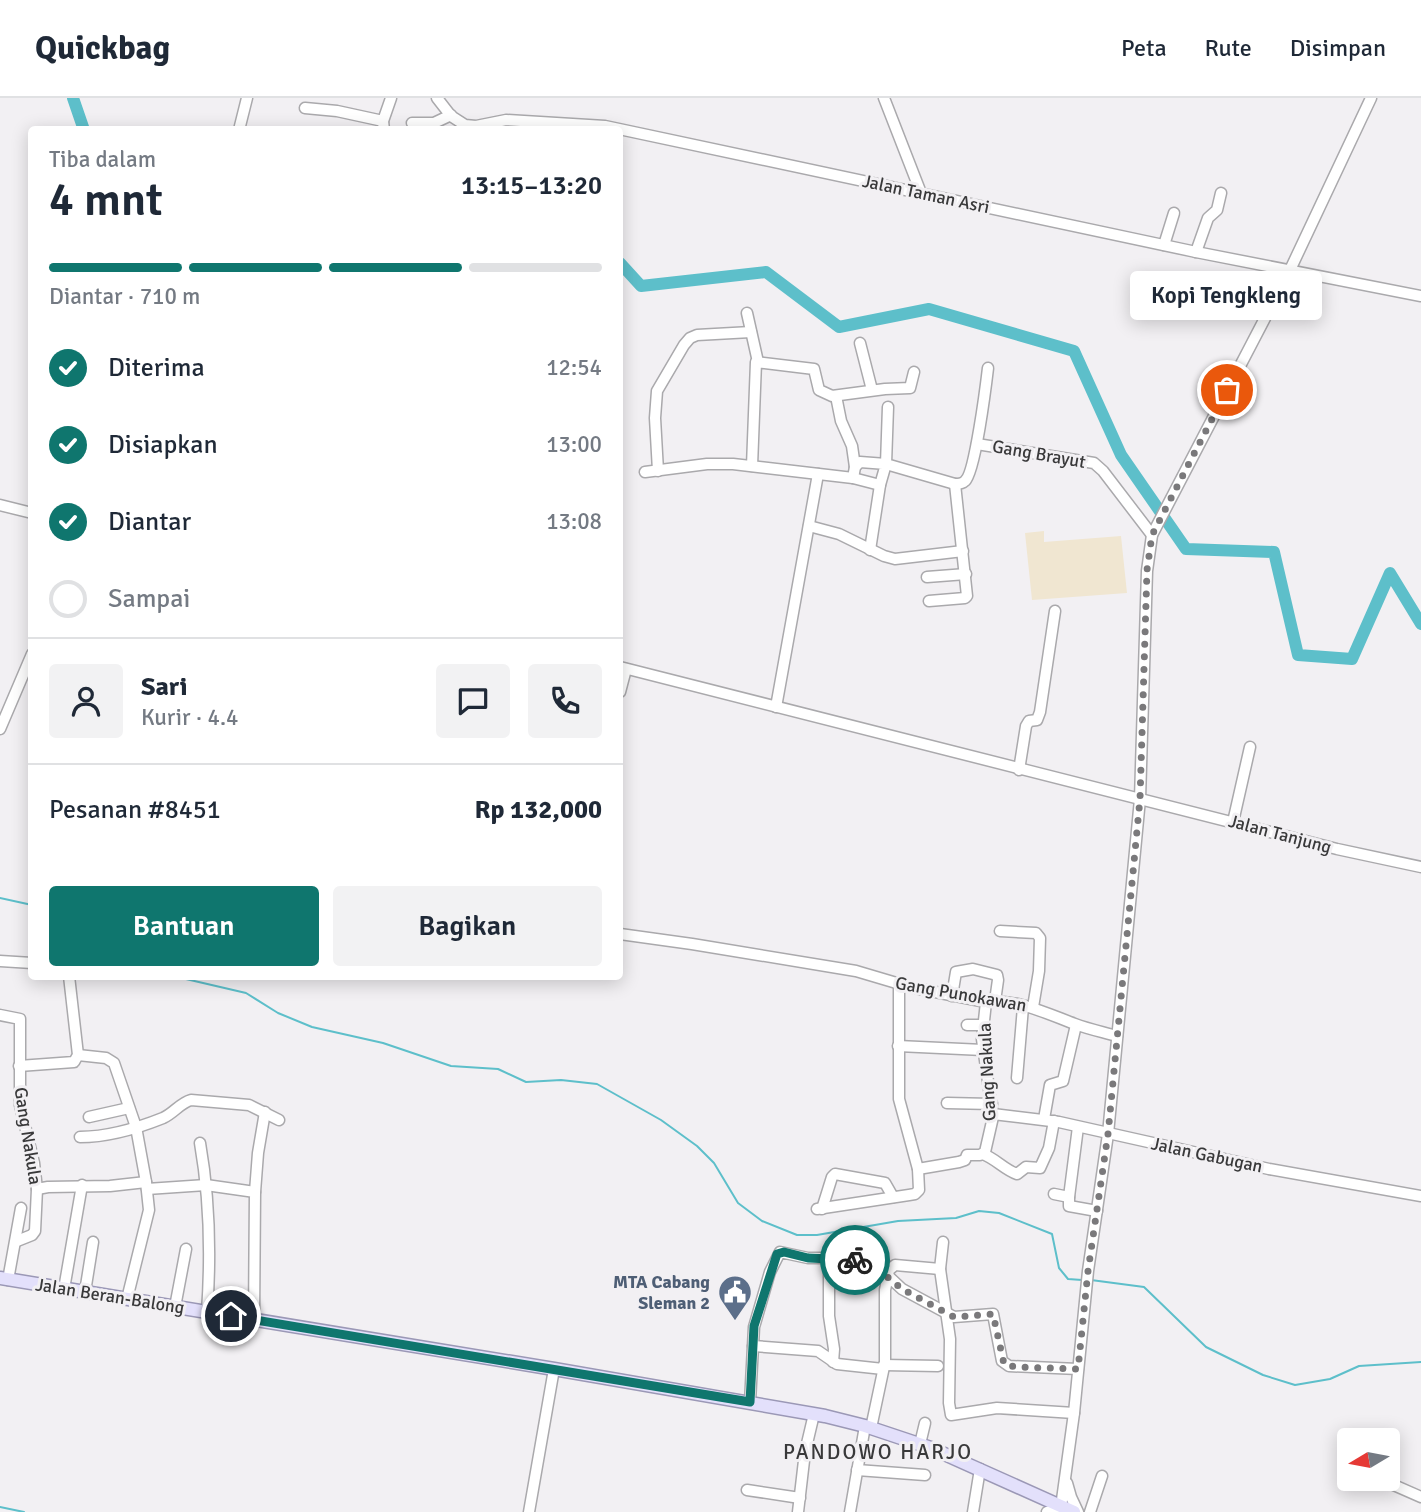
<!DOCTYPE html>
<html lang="id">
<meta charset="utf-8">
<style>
body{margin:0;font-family:Signika,sans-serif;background:#f2f2f3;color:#1f2937;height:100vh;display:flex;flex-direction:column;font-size:26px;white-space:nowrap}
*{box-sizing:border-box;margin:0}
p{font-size:23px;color:#747a83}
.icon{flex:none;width:38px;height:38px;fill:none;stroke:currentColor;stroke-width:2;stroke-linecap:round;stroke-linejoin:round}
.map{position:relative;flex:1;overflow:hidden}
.side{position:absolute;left:28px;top:28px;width:595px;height:854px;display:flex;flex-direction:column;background:#fff;border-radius:7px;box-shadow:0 4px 18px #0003}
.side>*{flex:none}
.needle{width:46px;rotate:260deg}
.tools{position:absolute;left:1337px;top:1330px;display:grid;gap:14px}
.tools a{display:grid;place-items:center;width:63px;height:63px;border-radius:7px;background:#fff;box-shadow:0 4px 18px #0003;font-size:35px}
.pin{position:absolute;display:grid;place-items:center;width:60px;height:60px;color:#fff;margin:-30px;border:4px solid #fff;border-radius:50%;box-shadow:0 2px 7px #0007}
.courier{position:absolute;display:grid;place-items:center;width:70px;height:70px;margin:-35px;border:5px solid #0f766e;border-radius:50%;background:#fff;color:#222;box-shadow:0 2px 9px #0007}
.bubble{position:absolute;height:49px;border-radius:7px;background:#fff;box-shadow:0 4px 18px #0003;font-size:23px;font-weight:600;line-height:49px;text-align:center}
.summary em{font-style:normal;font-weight:600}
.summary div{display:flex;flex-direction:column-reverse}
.summary{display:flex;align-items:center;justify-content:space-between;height:119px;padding:0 21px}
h1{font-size:46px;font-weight:600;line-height:52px}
.bar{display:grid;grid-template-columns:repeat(4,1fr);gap:10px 7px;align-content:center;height:84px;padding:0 21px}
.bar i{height:9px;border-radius:5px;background:#e0e1e3}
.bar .active{background:#0f766e}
.bar p{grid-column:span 4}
.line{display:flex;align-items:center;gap:18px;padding:0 21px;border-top:2px solid #e0e1e3}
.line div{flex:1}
.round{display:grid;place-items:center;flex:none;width:74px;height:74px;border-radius:7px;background:#f2f2f3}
ol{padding:0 21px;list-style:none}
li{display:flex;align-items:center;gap:21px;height:77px}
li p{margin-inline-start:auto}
li .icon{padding:7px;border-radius:50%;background:#0f766e;color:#fff;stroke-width:4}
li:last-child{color:#747a83}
li i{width:38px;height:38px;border:4px solid #e0e1e3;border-radius:50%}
.button{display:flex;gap:14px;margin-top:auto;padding:14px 21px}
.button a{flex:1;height:80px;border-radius:7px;background:#0f766e;color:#fff;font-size:28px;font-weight:600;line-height:80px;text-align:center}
.button a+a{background:#f2f2f3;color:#1f2937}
header{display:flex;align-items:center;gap:42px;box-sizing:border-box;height:98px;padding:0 35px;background:#fff;border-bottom:2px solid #e0e1e3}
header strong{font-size:33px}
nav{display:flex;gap:38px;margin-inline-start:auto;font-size:24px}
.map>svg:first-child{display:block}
</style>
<header>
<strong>Quickbag</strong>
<nav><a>Peta</a><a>Rute</a><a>Disimpan</a></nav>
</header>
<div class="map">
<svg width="1421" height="1414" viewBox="0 0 1421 1414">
<rect width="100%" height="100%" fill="#f2f0f3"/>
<path fill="#f0e6d1" d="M1044 433V444L1121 438 1127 495 1032 502 1025 435Z"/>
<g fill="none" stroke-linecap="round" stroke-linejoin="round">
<g stroke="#5dbfca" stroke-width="2">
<path d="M0 800 32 807"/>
<path d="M173 878 246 895 278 915 312 929 383 945 451 968 498 971 526 984 561 982 597 986 661 1022 697 1048 714 1065 738 1105 762 1123 797 1137H817L898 1123 956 1120 979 1113 999 1115 1052 1136 1059 1170 1068 1181 1082 1182"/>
<path d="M1091 1182 1144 1189 1206 1249 1263 1277 1295 1287 1330 1281 1359 1268 1421 1264"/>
<path d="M0 1409 24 1414"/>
</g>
<g stroke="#5dbfca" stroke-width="12">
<path d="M73 0 84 32"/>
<path d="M620 165 641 188 766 174 839 229 929 211 1074 253 1121 357 1186 451 1274 454 1298 557 1352 561 1390 475 1421 526"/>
</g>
<g stroke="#aaa9ac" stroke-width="13">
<g id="minor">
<path d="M437 0 451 18 465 27 476 28 506 22 605 28 1196 154 1421 198"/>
<path d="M884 0 921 95"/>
<path d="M305 10 337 13 383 23"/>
<path d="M412 25H434L451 17"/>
<path d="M239 32 247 0"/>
<path d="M384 32 383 23 391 0"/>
<path d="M1164 147 1174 115"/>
<path d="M1196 154 1208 120 1217 112 1221 95"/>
<path d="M747 215 758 264"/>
<path d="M860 245 872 292"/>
<path d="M836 298 841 323 852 348 855 369"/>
<path d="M888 309 886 366 955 386C958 386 963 385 965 383 975 375 986 287 988 270"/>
<path d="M977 346 1094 365 1103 373 1152 437"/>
<path d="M752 368 756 264 814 271 819 292 832 298 885 291 910 290 914 274"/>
<path d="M658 373 655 320 657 293 684 247 690 240 697 237 751 234"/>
<path d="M645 374 707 366H733L853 380 855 369 860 364 886 366 880 387 870 452"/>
<path d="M853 380 880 387"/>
<path d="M0 407 32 415"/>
<path d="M809 428 839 436 884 458 895 461 963 453"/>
<path d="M927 479 966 476"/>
<path d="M929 503 965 500 967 498 955 386"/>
<path d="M620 569 1337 751 1421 769"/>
<path d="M620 594 626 571"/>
<path d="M776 609 818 376"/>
<path d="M0 631 32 556"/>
<path d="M1019 672 1026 628 1029 623 1037 622 1040 614 1055 513"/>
<path d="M1233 724 1250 649"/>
<path d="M1000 833 1036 835 1040 840 1039 873 1033 909"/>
<path d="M620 836 692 846 856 873 910 889 986 904C1015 900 1048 916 1075 926 1088 931 1103 934 1117 938"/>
<path d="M0 863 32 865"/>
<path d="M952 898 956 874 973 871 997 877 998 882 995 903"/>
<path d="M0 917 20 921V1007L34 1065 37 1091 35 1133 32 1137 17 1143"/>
<path d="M967 927H983"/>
<path d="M898 948 983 952"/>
<path d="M78 957 106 960 114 965 136 1029 146 1084 149 1112 127 1201"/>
<path d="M19 968 74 964 78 957 69 878"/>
<path d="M1017 980 1023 909"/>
<path d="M947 1005 992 1006"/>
<path d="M993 1016 1059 1024 1269 1071 1421 1098"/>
<path d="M89 1019 129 1010"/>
<path d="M1044 1021 1050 987 1063 983 1076 927"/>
<path d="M80 1039C107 1039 138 1030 163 1020 174 1015 180 1005 191 1002L249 1007 279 1022"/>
<path d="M200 1045C210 1102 211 1157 207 1214"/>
<path d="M983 1056C996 1061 1005 1072 1017 1076L1026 1069 1040 1070 1049 1050 1054 1023"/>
<path d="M918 1071 959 1064 965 1062 967 1057H980L985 1054 993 1019 982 941 986 904"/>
<path d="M37 1091 48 1089 110 1088 146 1084"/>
<path d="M147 1091 206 1087 255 1094 254 1222"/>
<path d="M255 1094 258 1055 265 1014"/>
<path d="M1054 1096 1069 1099 1078 1029"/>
<path d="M1069 1099V1108L1097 1113"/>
<path d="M817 1111 909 1097 915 1096 919 1092 918 1071 899 1001V887"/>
<path d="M822 1111 832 1079 835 1076 885 1085 893 1099"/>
<path d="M943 1144 940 1171 950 1241 949 1305 951 1317 997 1310 1074 1315"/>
<path d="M829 1160V1218L834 1251 833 1264"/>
<path d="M8 1182 21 1110"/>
<path d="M64 1191 82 1087"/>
<path d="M85 1194 93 1144"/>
<path d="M175 1209 186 1151"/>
<path d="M753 1248 818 1253 837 1266 883 1271"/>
<path d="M884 1267 938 1268"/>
<path d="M750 1304 754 1229 770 1174 780 1154 808 1160H840L866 1165 887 1177 902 1191 954 1219 993 1216 1002 1263 1009 1268 1078 1271"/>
<path d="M871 1330 885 1264V1192L889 1172 895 1167 940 1171"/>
<path d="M920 1346 925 1325"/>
<path d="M857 1372 925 1377"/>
<path d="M1380 1381 1421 1399"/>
<path d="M1067 1385 1071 1399 1078 1414"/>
<path d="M747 1392 800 1400"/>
<path d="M529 1414 554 1271"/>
<path d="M798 1414 805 1354 814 1316"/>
<path d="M850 1414 865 1328"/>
<path d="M973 1414 980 1371"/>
<path d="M1047 1414 1061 1409 1074 1315 1088 1173 1108 1036 1140 701 1147 473 1152 437 1290 172 1371 0"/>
<path d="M1090 1414 1102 1378"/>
</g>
</g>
<g stroke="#9b98b6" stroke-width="15">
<path id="major" d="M0 1180 554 1271 825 1318 865 1328 931 1350 1074 1414"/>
</g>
<use href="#minor" stroke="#fff" stroke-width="10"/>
<use href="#major" stroke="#e3e0fb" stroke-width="12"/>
</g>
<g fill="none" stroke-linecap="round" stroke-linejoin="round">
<path stroke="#7a797b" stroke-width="7" stroke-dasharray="0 12.6" d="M855 1162 878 1171 902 1191 954 1219 993 1216 1004 1266 1016 1269 1078 1271 1088 1173 1108 1036 1140 701 1147 472 1152 437 1227 292"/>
<path stroke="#0f766e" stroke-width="9" d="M231 1218 750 1304 754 1228 777 1156 784 1154 808 1160 855 1162"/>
</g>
<defs>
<g id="civic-pin" transform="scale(1.75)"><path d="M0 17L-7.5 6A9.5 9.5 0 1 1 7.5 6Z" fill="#5c6f8a" stroke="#f2f0f3"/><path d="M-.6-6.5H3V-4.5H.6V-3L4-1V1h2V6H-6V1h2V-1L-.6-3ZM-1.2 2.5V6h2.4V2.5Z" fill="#fff"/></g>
</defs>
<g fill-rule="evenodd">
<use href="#civic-pin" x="735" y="1194"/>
</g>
<g text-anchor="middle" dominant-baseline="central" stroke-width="6" stroke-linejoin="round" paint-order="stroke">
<g font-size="18" fill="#39393a" stroke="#f2f0f3">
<text transform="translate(926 96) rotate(12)">Jalan Taman Asri</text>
<text transform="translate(1039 356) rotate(10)">Gang Brayut</text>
<text transform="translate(1280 736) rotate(15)">Jalan Tanjung</text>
<text transform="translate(961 896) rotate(10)">Gang Punokawan</text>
<text transform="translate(987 974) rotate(-93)">Gang Nakula</text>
<text transform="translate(28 1038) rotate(81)">Gang Nakula</text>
<text transform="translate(1207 1057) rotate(12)">Jalan Gabugan</text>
<text transform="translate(110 1198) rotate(9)">Jalan Beran-Balong</text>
</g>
<g font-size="18" font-weight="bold" fill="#4e5e75" stroke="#f2f0f3" text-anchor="end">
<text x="710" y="1184">MTA Cabang<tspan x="710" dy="21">Sleman 2</tspan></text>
</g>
<g font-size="21" letter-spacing="2" fill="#39393a" stroke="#f2f0f3">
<text x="878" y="1354">PANDOWO HARJO</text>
</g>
</g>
</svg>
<div class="tools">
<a><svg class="needle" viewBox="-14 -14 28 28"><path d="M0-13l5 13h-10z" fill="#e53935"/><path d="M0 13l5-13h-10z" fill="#747a83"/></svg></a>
</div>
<div class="pin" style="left:1227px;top:292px;background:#ea580c"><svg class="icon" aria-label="bag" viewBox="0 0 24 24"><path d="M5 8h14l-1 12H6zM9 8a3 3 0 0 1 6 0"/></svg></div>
<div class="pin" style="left:231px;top:1218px;background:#1f2937"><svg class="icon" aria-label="home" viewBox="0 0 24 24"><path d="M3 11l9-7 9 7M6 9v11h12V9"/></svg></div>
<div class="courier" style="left:855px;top:1162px"><svg class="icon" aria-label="bike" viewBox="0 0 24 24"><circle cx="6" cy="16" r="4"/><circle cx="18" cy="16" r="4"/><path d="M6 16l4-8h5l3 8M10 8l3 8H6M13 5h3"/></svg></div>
<div class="bubble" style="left:1130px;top:173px;width:192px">Kopi Tengkleng</div>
<section class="side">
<div class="summary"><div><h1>4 mnt</h1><p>Tiba dalam</p></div><em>13:15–13:20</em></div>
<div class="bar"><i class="active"></i><i class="active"></i><i class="active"></i><i></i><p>Diantar · 710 m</p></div>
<ol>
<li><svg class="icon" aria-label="check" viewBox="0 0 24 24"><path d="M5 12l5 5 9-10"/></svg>Diterima<p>12:54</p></li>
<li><svg class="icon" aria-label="check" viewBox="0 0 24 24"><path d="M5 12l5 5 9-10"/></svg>Disiapkan<p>13:00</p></li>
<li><svg class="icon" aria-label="check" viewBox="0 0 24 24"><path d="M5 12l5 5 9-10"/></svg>Diantar<p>13:08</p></li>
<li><i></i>Sampai</li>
</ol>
<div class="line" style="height:126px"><a class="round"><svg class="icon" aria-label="person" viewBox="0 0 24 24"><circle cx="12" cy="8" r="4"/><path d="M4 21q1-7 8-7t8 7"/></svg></a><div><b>Sari</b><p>Kurir · 4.4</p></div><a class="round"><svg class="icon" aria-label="chat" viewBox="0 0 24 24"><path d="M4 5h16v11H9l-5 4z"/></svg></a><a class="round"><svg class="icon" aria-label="phone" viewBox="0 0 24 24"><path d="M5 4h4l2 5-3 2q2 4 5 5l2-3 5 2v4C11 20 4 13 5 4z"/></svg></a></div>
<div class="line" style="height:91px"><div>Pesanan #8451</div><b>Rp 132,000</b></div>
<div class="button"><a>Bantuan</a><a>Bagikan</a></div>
</section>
</div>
